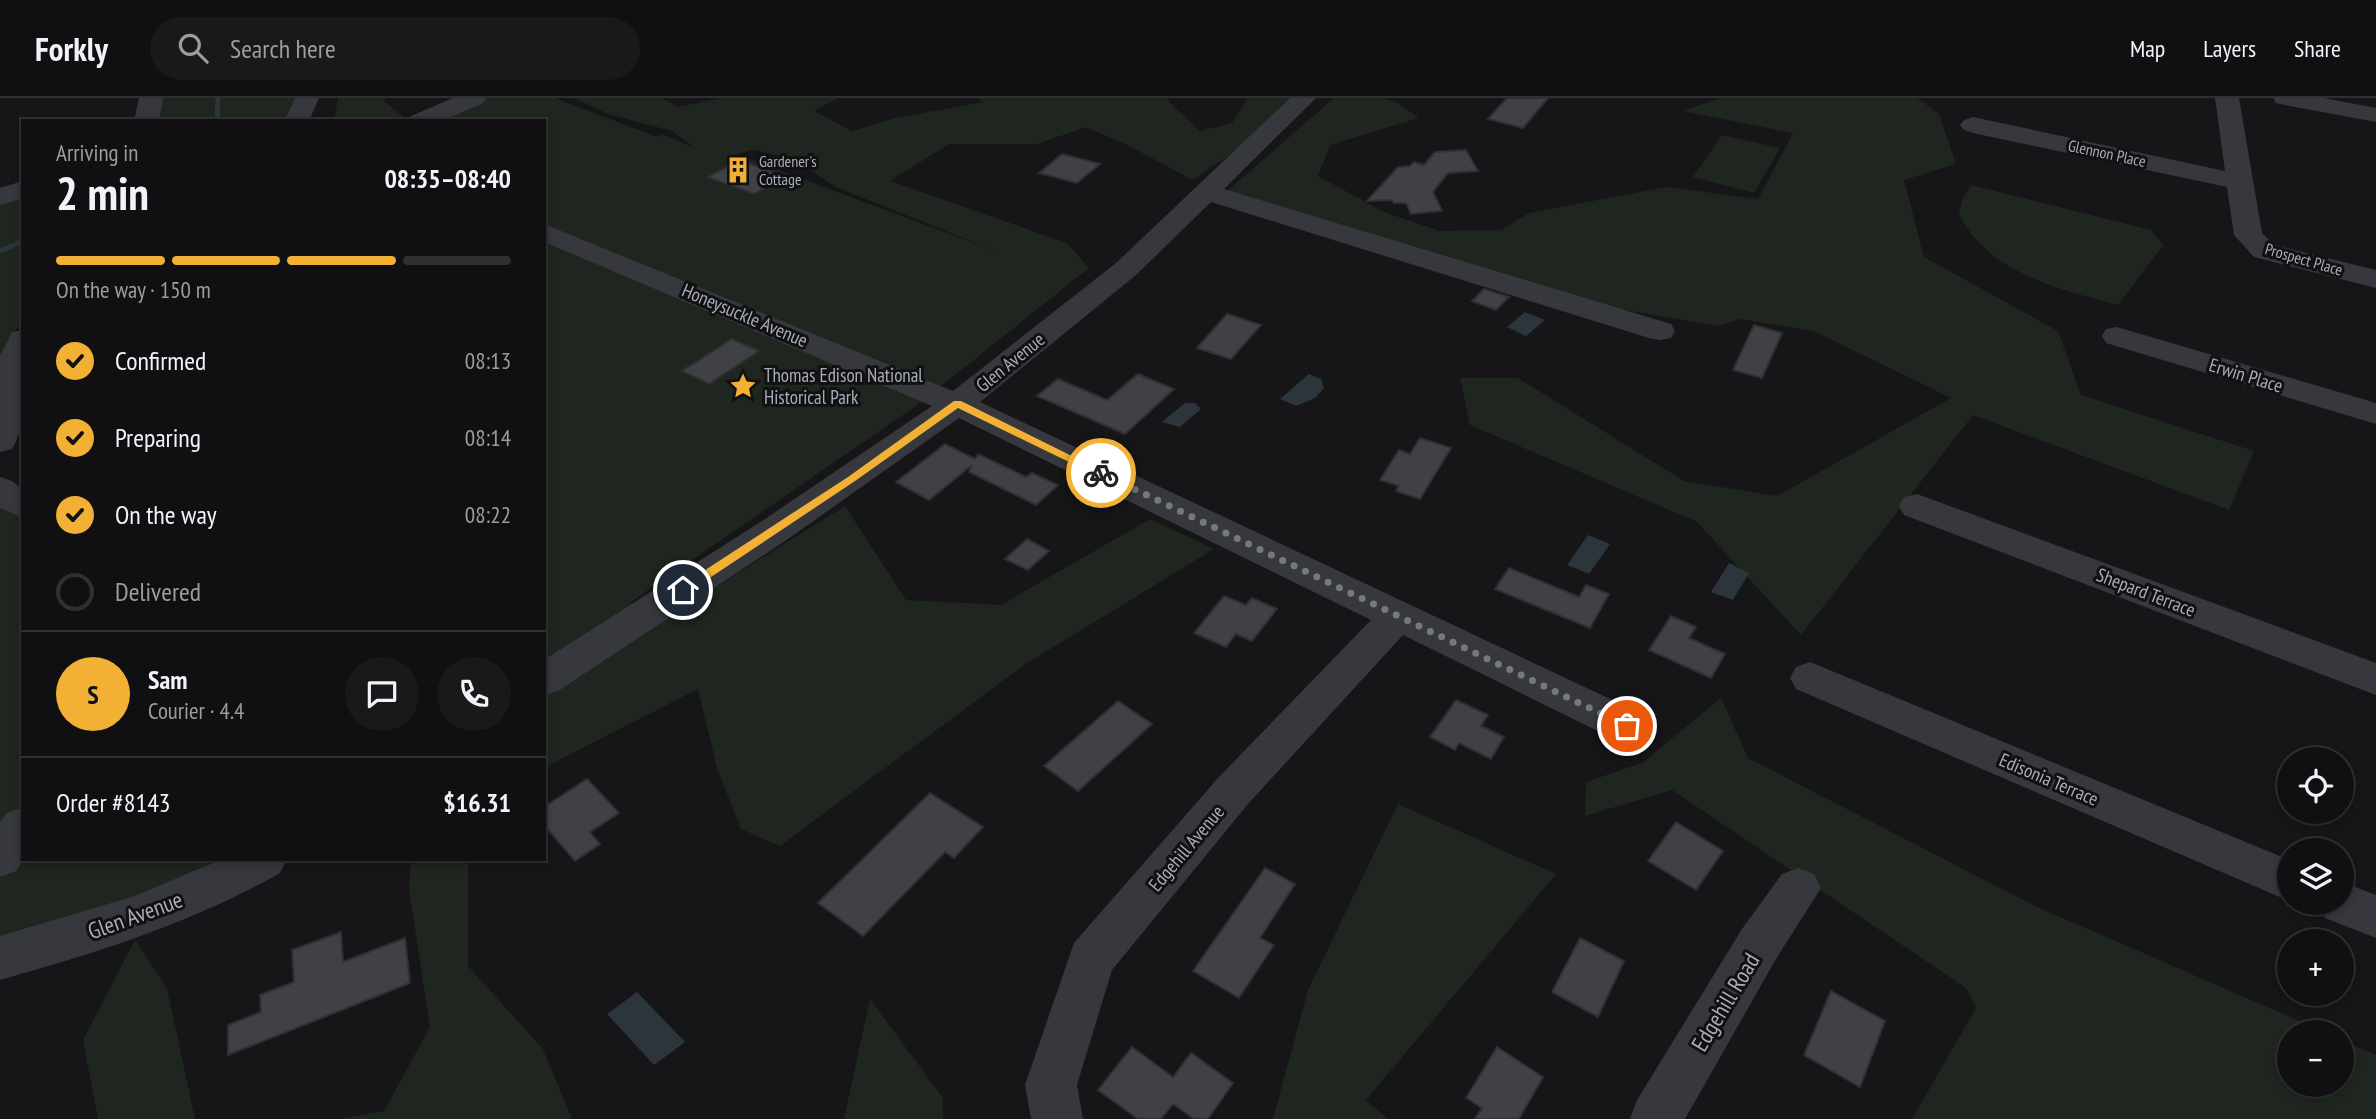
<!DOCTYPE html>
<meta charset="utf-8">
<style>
body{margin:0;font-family:"PT Sans Narrow",sans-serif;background:#19191b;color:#f1f3f6;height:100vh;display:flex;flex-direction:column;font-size:26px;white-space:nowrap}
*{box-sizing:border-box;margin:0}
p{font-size:23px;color:#9c9d9f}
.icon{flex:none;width:38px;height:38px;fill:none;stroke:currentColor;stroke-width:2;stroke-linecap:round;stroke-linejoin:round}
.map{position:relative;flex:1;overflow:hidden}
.details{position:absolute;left:21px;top:21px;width:525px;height:742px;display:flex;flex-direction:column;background:#101012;border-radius:0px;box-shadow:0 4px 10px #0003,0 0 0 2px #303032}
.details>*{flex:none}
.fabs{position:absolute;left:2277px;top:649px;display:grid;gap:14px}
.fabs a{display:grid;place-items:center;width:77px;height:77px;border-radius:50%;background:#101012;box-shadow:0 4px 10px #0003,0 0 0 2px #303032;font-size:35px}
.pin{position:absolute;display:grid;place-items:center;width:60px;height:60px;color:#fff;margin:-30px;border:4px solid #fff;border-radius:50%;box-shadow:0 2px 7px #0007}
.courier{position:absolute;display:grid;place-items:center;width:70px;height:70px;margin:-35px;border:5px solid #f2b134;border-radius:50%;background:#fff;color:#222;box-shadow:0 2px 9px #0007}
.head em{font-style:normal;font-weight:600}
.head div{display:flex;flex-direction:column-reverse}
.head{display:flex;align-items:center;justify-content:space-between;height:119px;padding:0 35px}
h1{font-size:46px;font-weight:600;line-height:52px}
.bar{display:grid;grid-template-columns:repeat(4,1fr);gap:10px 7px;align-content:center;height:84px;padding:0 35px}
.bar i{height:9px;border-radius:5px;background:#303032}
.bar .active{background:#f2b134}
.bar p{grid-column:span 4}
.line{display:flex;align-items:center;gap:18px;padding:0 35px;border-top:2px solid #303032}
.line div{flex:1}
.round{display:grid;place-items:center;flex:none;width:74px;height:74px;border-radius:37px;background:#19191b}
ol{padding:0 35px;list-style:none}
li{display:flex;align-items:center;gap:21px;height:77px}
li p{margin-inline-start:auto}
li .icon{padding:7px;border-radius:50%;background:#f2b134;color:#111;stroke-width:4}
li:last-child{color:#9c9d9f}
li i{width:38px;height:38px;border:4px solid #303032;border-radius:50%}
header{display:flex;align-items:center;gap:42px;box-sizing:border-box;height:98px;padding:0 35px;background:#101012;border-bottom:2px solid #303032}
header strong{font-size:33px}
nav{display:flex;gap:38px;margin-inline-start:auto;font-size:24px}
.search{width:490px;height:63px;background:#19191b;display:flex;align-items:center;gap:18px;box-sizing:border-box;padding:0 24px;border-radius:38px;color:#9c9d9f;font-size:26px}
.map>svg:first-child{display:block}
</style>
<header>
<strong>Forkly</strong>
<div class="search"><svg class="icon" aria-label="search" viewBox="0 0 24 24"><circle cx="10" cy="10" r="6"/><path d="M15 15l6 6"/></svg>Search here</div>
<nav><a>Map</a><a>Layers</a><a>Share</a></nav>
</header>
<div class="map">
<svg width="2376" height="1021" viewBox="0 0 2376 1021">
<rect width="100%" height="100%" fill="#161618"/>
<g fill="#1e261f" fill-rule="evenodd">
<path d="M157 0H295L284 23H151Z"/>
<path d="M338 0H386L384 3 407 22 334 23Z"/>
<path d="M482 0H555L657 39 661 36 695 50 672 33 608 16 574 0H662L678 9 721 0H838L814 13 852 33 895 20 984 4 977 0H1168L1169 4 1200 33 1232 25 1248 0H1290L1239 50 1193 82 1129 48 1086 29 1037 46H949L890 83 1067 145 1089 170 916 308 631 504 637 517 544 574V23H445ZM755 52 793 61 838 90 1001 155 736 56Z"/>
<path d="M1334 0H1381L1395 3 1419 20 1330 47 1318 78 1384 114 1440 133 1501 132 1529 115 1667 89 1758 101 1793 35 1683 13 1720 0H1917L1939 16 1956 66 1904 82 1924 159 2058 233 2081 297 2254 353 2229 412 1973 317 1801 537 1697 424 1470 327 1460 280H1518L1684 383 1777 398 1951 300 1814 233 1739 221 1719 228 1566 202 1227 93Z"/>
<path d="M1722 37 1780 50 1754 95 1693 79Z"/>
<path d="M1971 87 2151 132 2163 147 2118 207C2059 191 1989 176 1959 116L1962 102Z"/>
<path d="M23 95V224L8 241 0 291V103Z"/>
<path d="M0 401 23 416V704L0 736Z"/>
<path d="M845 408 906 502 1001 507 1150 421 1214 451 1024 567 780 748 741 731 717 670 698 591 553 665 544 673V596Z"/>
<path d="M1721 600 1748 660 2035 808 2325 934H2289V987H2342V942L2376 957V1021H1912L1976 910 1966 890 1672 692 1585 718 1586 684 1642 665Z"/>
<path d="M1398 706 1556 776 1366 1002 1388 1021H1273L1308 892Z"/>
<path d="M23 746V761H217L130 809 0 843V780Z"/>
<path d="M411 761H468V868L543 951 572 1021H340L384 1013 430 929 409 791Z"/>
<path d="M135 842 167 890 195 1021H98L83 942Z"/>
<path d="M870 901 943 1000V1021H844Z"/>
</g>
<g fill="#2c353c">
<path d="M1525 214 1545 222 1526 238 1507 229Z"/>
<path d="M1309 276 1321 281 1324 290 1315 300 1296 308 1280 301Z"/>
<path d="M1185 305H1195L1201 311 1180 329 1162 324Z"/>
<path d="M1588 437 1610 446 1589 476 1567 467Z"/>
<path d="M1729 465 1749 475 1733 502 1711 494Z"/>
<path d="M637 894 685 944 654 967 607 916Z"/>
</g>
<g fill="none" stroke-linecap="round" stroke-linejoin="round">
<g stroke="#2c353c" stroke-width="5">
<path d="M217 23 218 0"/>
<path d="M0 153 23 143"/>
</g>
</g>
<g fill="#404145" stroke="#303034" stroke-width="2">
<path d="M1507 0H1548L1523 30 1488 21Z"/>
<path d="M1466 52 1478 73 1448 75 1433 94 1442 113 1411 116 1406 105H1394L1392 102 1367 103 1398 69 1410 68 1414 64 1424 67 1435 54Z"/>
<path d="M1062 56 1100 66 1077 85 1039 75Z"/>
<path d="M739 62 784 78 754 96 708 79Z"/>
<path d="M1484 191 1509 199 1496 212 1472 203Z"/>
<path d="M1227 216 1261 227 1231 261 1197 250Z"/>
<path d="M1754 227 1782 235 1762 280 1733 272Z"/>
<path d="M732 241 759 253 709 286 682 273Z"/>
<path d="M1138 276 1174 291 1125 336 1037 298 1058 281 1107 302Z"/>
<path d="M1420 340 1451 350 1420 401 1396 393 1399 388 1380 382 1399 352 1410 356Z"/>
<path d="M945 346 975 361 978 356 1026 379 1032 375 1058 387 1036 407 969 374 972 367 929 402 896 384Z"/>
<path d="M1027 441 1049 453 1028 472 1005 461Z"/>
<path d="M1509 470 1579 499 1586 487 1609 496 1590 530 1495 491Z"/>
<path d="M1224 498 1246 507 1252 500 1277 511 1252 543 1236 536 1226 549 1194 535Z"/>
<path d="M1671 518 1696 529 1689 540 1725 556 1711 580 1649 552Z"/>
<path d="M1456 602 1488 617 1481 628 1504 639 1491 661 1459 645 1455 652 1430 639Z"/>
<path d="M1118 603 1152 626 1078 693 1044 668Z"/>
<path d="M587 681 619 715 590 734 600 746 575 763 544 727V709Z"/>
<path d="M930 695 983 729 954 760 945 754 863 838 818 805Z"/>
<path d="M1676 724 1723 753 1696 792 1648 763Z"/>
<path d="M1265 770 1295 786 1260 840 1274 847 1239 900 1193 873Z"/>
<path d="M341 834 343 864 405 840 410 885 228 957V927L261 914 260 897 294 884 292 852Z"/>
<path d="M1580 840 1624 863 1598 919 1552 894Z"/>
<path d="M1831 893 1885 923 1860 989 1804 957Z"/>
<path d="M1132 949 1173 979 1191 955 1233 985 1208 1021H1194L1173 1006 1161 1021H1138L1098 992Z"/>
<path d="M1497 949 1543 979 1519 1021H1475L1482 1010 1466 1000Z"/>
</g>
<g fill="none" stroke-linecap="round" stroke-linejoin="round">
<g fill="#37383d" fill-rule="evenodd">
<path d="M139 0H163L159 23H134Z"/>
<path d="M295 0H319L309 23H284Z"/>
<path d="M453 0H486L483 5 442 23H408L411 18Z"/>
<path d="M1290 0H1316L1224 91 1671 226 1675 233 1671 240 1660 242 1649 240 1211 104 1136 177 980 304 1642 616 1648 628 1642 640 1627 645 1612 640 1403 537 1248 706 1112 872 1077 987 1083 1021H1031L1025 987 1074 845 1218 680 1371 522 959 320 788 441 558 593 544 597V562L762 423 932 308 544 144V126L953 293 1116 165Z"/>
<path d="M2215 0H2239L2262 135 2274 147 2376 172V190L2254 159 2234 137 2227 89 1973 35 1964 32 1960 27 1964 22 1973 19 2225 73Z"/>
<path d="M2273 0H2324L2376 10V24L2285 7 2276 5Z"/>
<path d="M23 83V100L0 107V90Z"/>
<path d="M2117 229 2376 305V326L2106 245 2102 238 2106 231Z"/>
<path d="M23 232C23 265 30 323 12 351L0 354V258L12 234Z"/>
<path d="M0 379 12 383 23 392V420L0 410Z"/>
<path d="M1917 396 2376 565V597L1904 417 1899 408 1904 399Z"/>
<path d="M1810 564 2289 762V803L1796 591 1790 580 1796 569Z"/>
<path d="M23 709 24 761 16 773 0 779V724L7 715Z"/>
<path d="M222 761H287L280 775C192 825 97 855 0 882V838L135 798Z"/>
<path d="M1798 770 1814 776 1821 790 1776 861 1685 1021H1630L1637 1002 1742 831 1782 776Z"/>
<path d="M2342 784 2376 797V840L2325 820 2319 805H2342Z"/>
</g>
</g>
<path fill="#f2b134" d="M954 303H961L1106 375 1098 378 958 310 855 383 687 495H679V489L848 379Z"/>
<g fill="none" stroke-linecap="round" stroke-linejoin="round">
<path stroke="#757880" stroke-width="7" stroke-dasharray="0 12.6" d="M1101 375 1627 628"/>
</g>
<defs>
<g id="building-bare" transform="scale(2.1)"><path d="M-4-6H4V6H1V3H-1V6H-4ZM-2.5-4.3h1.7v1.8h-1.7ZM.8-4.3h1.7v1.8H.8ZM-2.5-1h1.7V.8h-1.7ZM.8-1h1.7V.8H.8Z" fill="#f2b134" stroke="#111113" stroke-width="2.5" paint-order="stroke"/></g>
<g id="sight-bare" transform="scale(2.1)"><path d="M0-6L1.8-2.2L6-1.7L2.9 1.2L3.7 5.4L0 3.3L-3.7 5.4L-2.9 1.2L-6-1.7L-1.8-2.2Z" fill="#f2b134" stroke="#111113" stroke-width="2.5" paint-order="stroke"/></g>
</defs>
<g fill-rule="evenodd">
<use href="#building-bare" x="738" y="72"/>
<use href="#sight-bare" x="743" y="288"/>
</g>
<g text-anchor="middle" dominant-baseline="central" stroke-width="6" stroke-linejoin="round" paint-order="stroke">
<g font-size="16" fill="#a8adb8" stroke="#111113">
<text transform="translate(2107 55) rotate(12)">Glennon Place</text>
<text transform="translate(2304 161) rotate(16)">Prospect Place</text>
</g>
<g font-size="16" fill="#a8adb8" stroke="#111113" text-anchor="start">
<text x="759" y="63">Gardener's<tspan x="759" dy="18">Cottage</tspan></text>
</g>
<g font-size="19" fill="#a8adb8" stroke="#111113">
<text transform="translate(745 217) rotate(23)">Honeysuckle Avenue</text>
<text transform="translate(1010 264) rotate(-39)">Glen Avenue</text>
<text transform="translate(2246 277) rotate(17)">Erwin Place</text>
<text transform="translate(2146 494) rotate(21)">Shepard Terrace</text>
<text transform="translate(2049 681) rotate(23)">Edisonia Terrace</text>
<text transform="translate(1186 750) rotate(-50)">Edgehill Avenue</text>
</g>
<g font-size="19" fill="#a8adb8" stroke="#111113" text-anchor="start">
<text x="764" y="277">Thomas Edison National<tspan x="764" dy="22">Historical Park</tspan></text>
</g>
<g font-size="23" fill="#a8adb8" stroke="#111113">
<text transform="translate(135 817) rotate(-20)">Glen Avenue</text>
<text transform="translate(1725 904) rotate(-59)">Edgehill Road</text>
</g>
</g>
</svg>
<div class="fabs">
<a><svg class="icon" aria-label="locate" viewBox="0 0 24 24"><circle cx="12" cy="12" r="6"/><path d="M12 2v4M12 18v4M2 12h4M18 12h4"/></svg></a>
<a><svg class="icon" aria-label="layers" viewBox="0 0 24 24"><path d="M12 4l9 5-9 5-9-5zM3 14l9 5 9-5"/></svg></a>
<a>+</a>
<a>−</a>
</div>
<div class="pin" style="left:1627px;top:628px;background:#ea580c"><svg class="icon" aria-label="bag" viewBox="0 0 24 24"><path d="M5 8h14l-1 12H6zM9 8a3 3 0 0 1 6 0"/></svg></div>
<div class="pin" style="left:683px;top:492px;background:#1f2937"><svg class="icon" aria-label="home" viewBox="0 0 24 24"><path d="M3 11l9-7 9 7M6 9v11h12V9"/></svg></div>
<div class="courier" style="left:1101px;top:375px"><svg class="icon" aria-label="bike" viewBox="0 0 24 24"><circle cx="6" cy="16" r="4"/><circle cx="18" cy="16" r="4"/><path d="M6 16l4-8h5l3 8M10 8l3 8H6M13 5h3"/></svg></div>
<section class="details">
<div class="head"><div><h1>2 min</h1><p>Arriving in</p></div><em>08:35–08:40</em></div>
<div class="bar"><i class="active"></i><i class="active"></i><i class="active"></i><i></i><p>On the way · 150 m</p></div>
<ol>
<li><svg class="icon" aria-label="check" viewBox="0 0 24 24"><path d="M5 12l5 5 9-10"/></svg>Confirmed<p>08:13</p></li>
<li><svg class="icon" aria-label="check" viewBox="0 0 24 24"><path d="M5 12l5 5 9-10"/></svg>Preparing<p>08:14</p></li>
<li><svg class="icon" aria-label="check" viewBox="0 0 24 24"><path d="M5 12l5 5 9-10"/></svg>On the way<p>08:22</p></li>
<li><i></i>Delivered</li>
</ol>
<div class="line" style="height:126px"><b class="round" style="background:#f2b134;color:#111">S</b><div><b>Sam</b><p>Courier · 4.4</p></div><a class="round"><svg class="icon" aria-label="chat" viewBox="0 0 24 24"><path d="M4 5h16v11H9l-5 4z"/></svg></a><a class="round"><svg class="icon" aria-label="phone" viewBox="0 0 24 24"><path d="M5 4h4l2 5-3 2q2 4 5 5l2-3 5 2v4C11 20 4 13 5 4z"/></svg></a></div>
<div class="line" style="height:91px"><div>Order #8143</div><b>$16.31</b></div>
</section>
</div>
